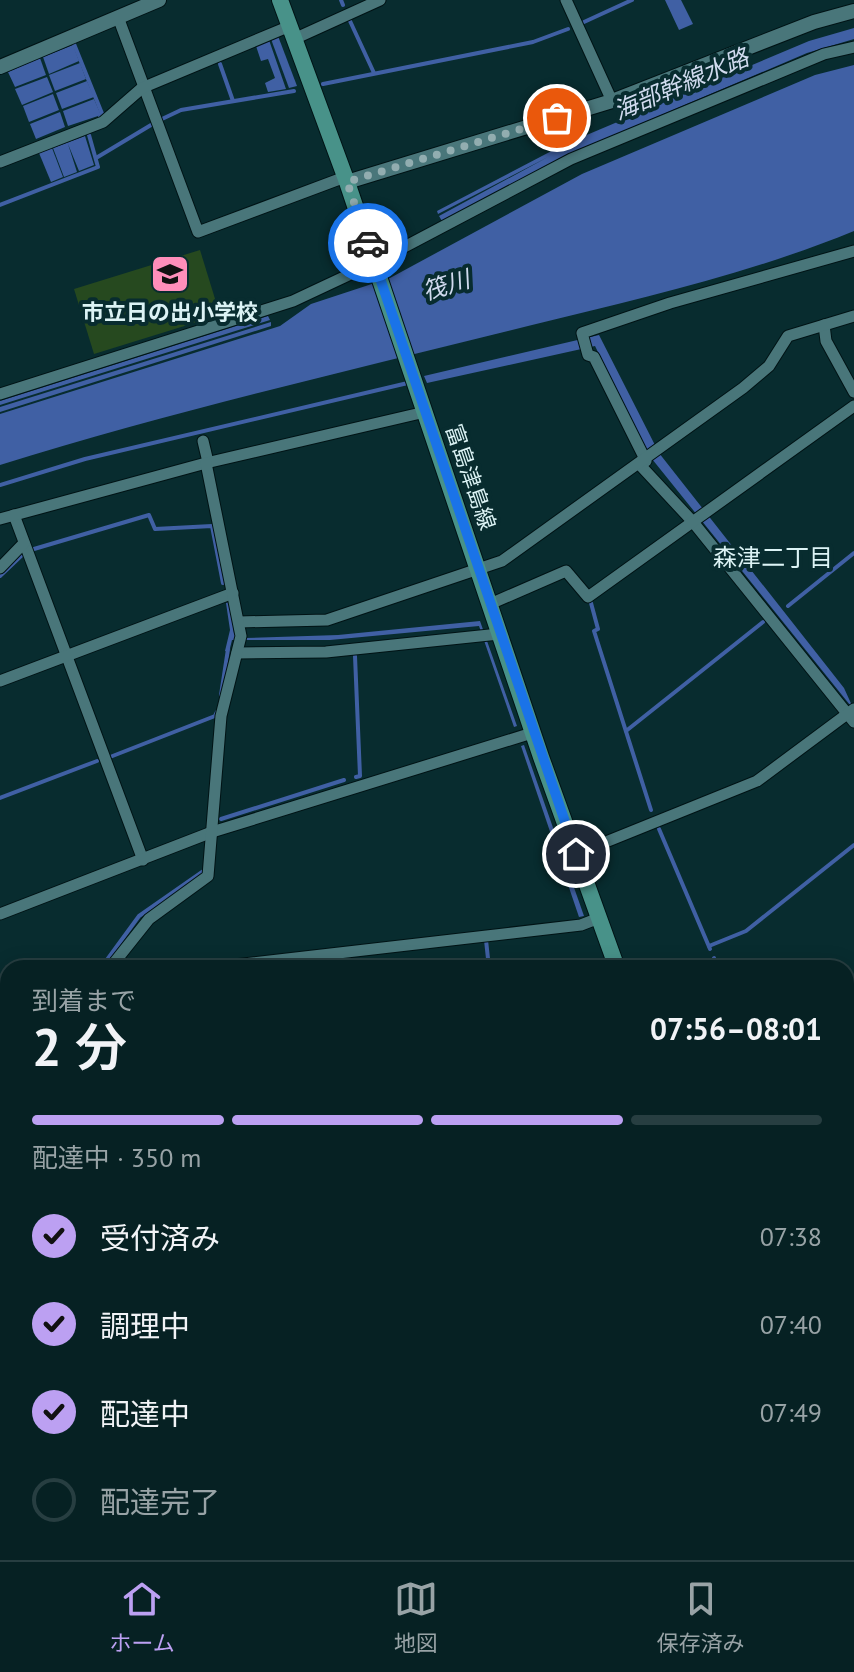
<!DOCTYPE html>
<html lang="ja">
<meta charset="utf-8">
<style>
body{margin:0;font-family:"PT Sans","Noto Sans JP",sans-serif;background:#0f292b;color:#f1f3f6;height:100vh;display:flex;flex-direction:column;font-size:30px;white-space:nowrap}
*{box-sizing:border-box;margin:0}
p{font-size:26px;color:#98a3a6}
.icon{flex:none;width:44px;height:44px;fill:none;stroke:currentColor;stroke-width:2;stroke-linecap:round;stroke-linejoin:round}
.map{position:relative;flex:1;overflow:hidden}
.panel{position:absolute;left:0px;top:960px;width:854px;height:600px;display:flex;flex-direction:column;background:#062123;border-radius:24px 24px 0 0;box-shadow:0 4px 20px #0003,0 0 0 2px #273e41}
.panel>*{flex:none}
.pin{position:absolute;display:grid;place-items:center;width:68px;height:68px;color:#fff;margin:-34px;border:4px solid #fff;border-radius:50%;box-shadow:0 2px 8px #0007}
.courier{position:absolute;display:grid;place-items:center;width:80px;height:80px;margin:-40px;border:6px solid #1a73e8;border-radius:50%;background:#fff;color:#222;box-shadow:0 2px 10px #0007}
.head em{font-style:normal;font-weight:600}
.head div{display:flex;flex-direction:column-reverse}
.head{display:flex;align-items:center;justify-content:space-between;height:136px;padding:0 32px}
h1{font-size:52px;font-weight:600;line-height:60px}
.bar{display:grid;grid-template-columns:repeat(4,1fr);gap:12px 8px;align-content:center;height:96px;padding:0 32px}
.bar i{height:10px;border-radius:6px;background:#273e41}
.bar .selected{background:#bca0f2}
.bar p{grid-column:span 4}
ol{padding:0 32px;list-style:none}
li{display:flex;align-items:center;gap:24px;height:88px}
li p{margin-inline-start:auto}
li .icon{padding:8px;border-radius:50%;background:#bca0f2;color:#111;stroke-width:4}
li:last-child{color:#98a3a6}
li i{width:44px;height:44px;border:4px solid #273e41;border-radius:50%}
.tab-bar{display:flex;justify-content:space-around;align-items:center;height:112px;border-top:2px solid #273e41;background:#062123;font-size:22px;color:#98a3a6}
.tab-bar a{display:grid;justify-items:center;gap:4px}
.tab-bar .selected{color:#bca0f2}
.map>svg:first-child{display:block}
</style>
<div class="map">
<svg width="854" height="1560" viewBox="0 0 854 1560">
<rect width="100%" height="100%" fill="#082c2f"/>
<path fill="#26491f" d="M200 250 220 315 94 354 74 289Z"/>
<g fill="#4060a4">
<path d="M665 0H681L693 24 679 30Z"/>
<path d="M854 28V39L807 53 567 155 442 221 439 216 548 157 438 214 437 211 563 145 809 41Z"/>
<path d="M278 36 297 86 289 88 271 39Z"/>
<path d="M269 40 286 89 268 92 265 83 275 78 268 59 261 61 256 46Z"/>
<path d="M73 45 79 61 49 74 43 57Z"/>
<path d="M40 58 46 75 15 87 8 72Z"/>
<path d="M80 63 86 79 55 91 49 75Z"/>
<path d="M854 65V231C749 274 638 299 528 326 352 370 174 411 0 465V414L280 326 311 304 390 278 582 174 815 75Z"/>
<path d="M47 77 53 92 22 105 15 89Z"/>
<path d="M87 81 94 97 62 109 56 93Z"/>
<path d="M53 94 59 110 29 122 23 106Z"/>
<path d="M94 99 101 115 68 126 63 111Z"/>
<path d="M60 112 65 127 36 139 30 124Z"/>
<path d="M85 136 94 165 79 171 68 144 77 172 64 177 53 148Z"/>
<path d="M52 148 63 177 51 182 39 153Z"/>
<path d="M268 316 270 320 0 405V401Z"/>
<path d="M271 322V326L0 412V407Z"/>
<path d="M599 335 659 453 844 688 854 710 648 454 595 346 427 383 424 376Z"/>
<path d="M230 602 234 633 245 638 338 635 480 621 517 726 514 727 479 626 330 640H232L229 652 225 651 230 630 226 603Z"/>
<path d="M524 745 584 916 579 917 521 746Z"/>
</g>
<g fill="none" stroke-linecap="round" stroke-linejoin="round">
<g stroke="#4060a4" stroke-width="4">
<path d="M341 0 343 5"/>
<path d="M350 21 374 73"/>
<path d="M584 22 632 0"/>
<path d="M74 44 103 116 100 117"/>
<path d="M220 64 233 101"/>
<path d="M323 84 533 42 568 29"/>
<path d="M162 119 181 110 294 91"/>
<path d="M96 158 151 125"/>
<path d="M0 205 98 167 89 135"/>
<path d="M0 485 85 459 412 382"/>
<path d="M34 549 149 515 155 529 212 526 223 583"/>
<path d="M0 576 21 556"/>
<path d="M591 603 598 629 594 631 651 810"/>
<path d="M788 606 854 553"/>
<path d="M355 656 360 776 356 777"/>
<path d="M221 695 228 649"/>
<path d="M626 731 763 622"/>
<path d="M110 757 215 716 217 712"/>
<path d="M0 798 97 761"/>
<path d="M221 819 344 780"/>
<path d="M659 829 710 949"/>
<path d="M486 940 489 968"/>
<path d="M709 946 746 931 854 845"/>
<path d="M714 958 718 968"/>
<path d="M101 968 139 916 205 870"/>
<path d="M0 1029 8 1026"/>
<path d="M0 1106 8 1095"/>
<path d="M846 1127 854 1120"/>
<path d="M846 1198 849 1209"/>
<path d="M852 1222 854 1231"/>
<path d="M0 1325 8 1324"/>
<path d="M0 1552 8 1551"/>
<path d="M559 1552 560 1560"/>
</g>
<g stroke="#001315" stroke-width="13">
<g id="minor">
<path d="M566 0 612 101"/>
<path d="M118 17 198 232 345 177"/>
<path d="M294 39 380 0"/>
<path d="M0 162 103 122 142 88 290 26"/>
<path d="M824 325 826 341 854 392"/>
<path d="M0 394 293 301 374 263 571 159 824 54 854 47"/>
<path d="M203 441 208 462"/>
<path d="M646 461 594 357 588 355 582 333 670 303 854 251"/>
<path d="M640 465 693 522 854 722"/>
<path d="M14 515 143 860"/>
<path d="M0 519 206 463 425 412"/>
<path d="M0 568 24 543"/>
<path d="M490 604 566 571 588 597 854 406"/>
<path d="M239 622 327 620 502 561 743 388 769 366 788 336 854 316"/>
<path d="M237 653 326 652 499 634"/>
<path d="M0 681 233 593"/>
<path d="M576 854 757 781 854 709"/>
<path d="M0 914 212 832 532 733"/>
<path d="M110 968 149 919 208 876 221 716 241 636 206 463"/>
<path d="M208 968 581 925 599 918"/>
<path d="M846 989 854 983"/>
<path d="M0 1118 8 1107"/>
<path d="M0 1199 8 1198"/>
<path d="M846 1214 854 1213"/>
<path d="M0 1447 8 1446"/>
<path d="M846 1537 854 1535"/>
<path d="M149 1552 150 1560"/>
<path d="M353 1552 354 1560"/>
<path d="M637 1552V1560"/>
<path d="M794 1560 812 1552"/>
</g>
</g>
<g stroke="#001315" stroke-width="16">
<g id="tertiary">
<path d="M0 67 159 0"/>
<path d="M347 182 612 101 814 22 854 11"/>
</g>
</g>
<g stroke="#001315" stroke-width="18">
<g id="secondary">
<path d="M280 0 347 182 541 757 617 968"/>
<path d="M846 1414 854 1445"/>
</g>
</g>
<use href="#minor" stroke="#49767a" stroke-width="11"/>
<use href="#tertiary" stroke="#49767a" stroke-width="14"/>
<use href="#secondary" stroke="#489289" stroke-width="16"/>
</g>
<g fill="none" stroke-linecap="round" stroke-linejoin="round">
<path stroke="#92adb0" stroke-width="8" stroke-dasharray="0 14.4" d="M368 243 347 182 557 118"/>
<path stroke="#1a73e8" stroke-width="10" d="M368 243 576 854"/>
</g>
<defs>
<g id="school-square" transform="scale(2)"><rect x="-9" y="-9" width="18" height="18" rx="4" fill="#ff8eba" stroke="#082c2f"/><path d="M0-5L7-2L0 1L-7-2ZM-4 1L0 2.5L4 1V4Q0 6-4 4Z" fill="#111"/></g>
</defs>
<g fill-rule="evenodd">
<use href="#school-square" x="170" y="274"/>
</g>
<g text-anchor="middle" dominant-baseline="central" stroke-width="8" stroke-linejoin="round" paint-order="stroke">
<g font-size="22" font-weight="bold" fill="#dcf3f5" stroke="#082c2f">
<text x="170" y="312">市立日の出小学校</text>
</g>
<g font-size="22" fill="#dcf3f5" stroke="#082c2f">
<text transform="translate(471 477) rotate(71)">富島津島線</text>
</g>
<g font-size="24" font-style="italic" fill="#d1dbef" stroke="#082c2f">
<text transform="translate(681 84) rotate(-23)">海部幹線水路</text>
<text transform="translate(446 285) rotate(-17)">筏川</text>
</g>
<g font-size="24" fill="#dcf3f5" stroke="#082c2f">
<text x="773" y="557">森津二丁目</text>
</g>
</g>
</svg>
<div class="pin" style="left:557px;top:118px;background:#ea580c"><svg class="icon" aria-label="bag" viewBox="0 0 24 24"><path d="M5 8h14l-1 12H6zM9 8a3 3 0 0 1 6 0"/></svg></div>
<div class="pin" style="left:576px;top:854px;background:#1f2937"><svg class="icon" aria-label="home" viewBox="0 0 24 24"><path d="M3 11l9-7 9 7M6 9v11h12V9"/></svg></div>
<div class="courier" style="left:368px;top:243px"><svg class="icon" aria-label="car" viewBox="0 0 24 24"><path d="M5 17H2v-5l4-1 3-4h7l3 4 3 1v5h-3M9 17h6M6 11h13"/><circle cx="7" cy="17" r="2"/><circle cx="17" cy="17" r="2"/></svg></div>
<section class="panel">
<div class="head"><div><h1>2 分</h1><p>到着まで</p></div><em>07:56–08:01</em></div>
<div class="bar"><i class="selected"></i><i class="selected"></i><i class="selected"></i><i></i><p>配達中 · 350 m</p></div>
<ol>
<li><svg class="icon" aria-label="check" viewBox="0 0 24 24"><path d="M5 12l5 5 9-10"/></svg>受付済み<p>07:38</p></li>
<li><svg class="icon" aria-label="check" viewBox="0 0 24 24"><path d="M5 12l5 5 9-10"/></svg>調理中<p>07:40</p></li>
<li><svg class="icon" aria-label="check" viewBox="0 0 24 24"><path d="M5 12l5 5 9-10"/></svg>配達中<p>07:49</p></li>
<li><i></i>配達完了</li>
</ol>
</section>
</div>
<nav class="tab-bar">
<a class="selected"><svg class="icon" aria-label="home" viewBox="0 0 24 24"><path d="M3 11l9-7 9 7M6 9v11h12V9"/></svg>ホーム</a>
<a><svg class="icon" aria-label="map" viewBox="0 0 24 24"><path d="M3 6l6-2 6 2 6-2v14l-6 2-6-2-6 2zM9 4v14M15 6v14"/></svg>地図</a>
<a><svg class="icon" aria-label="saved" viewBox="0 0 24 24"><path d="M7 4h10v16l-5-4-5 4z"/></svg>保存済み</a>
</nav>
